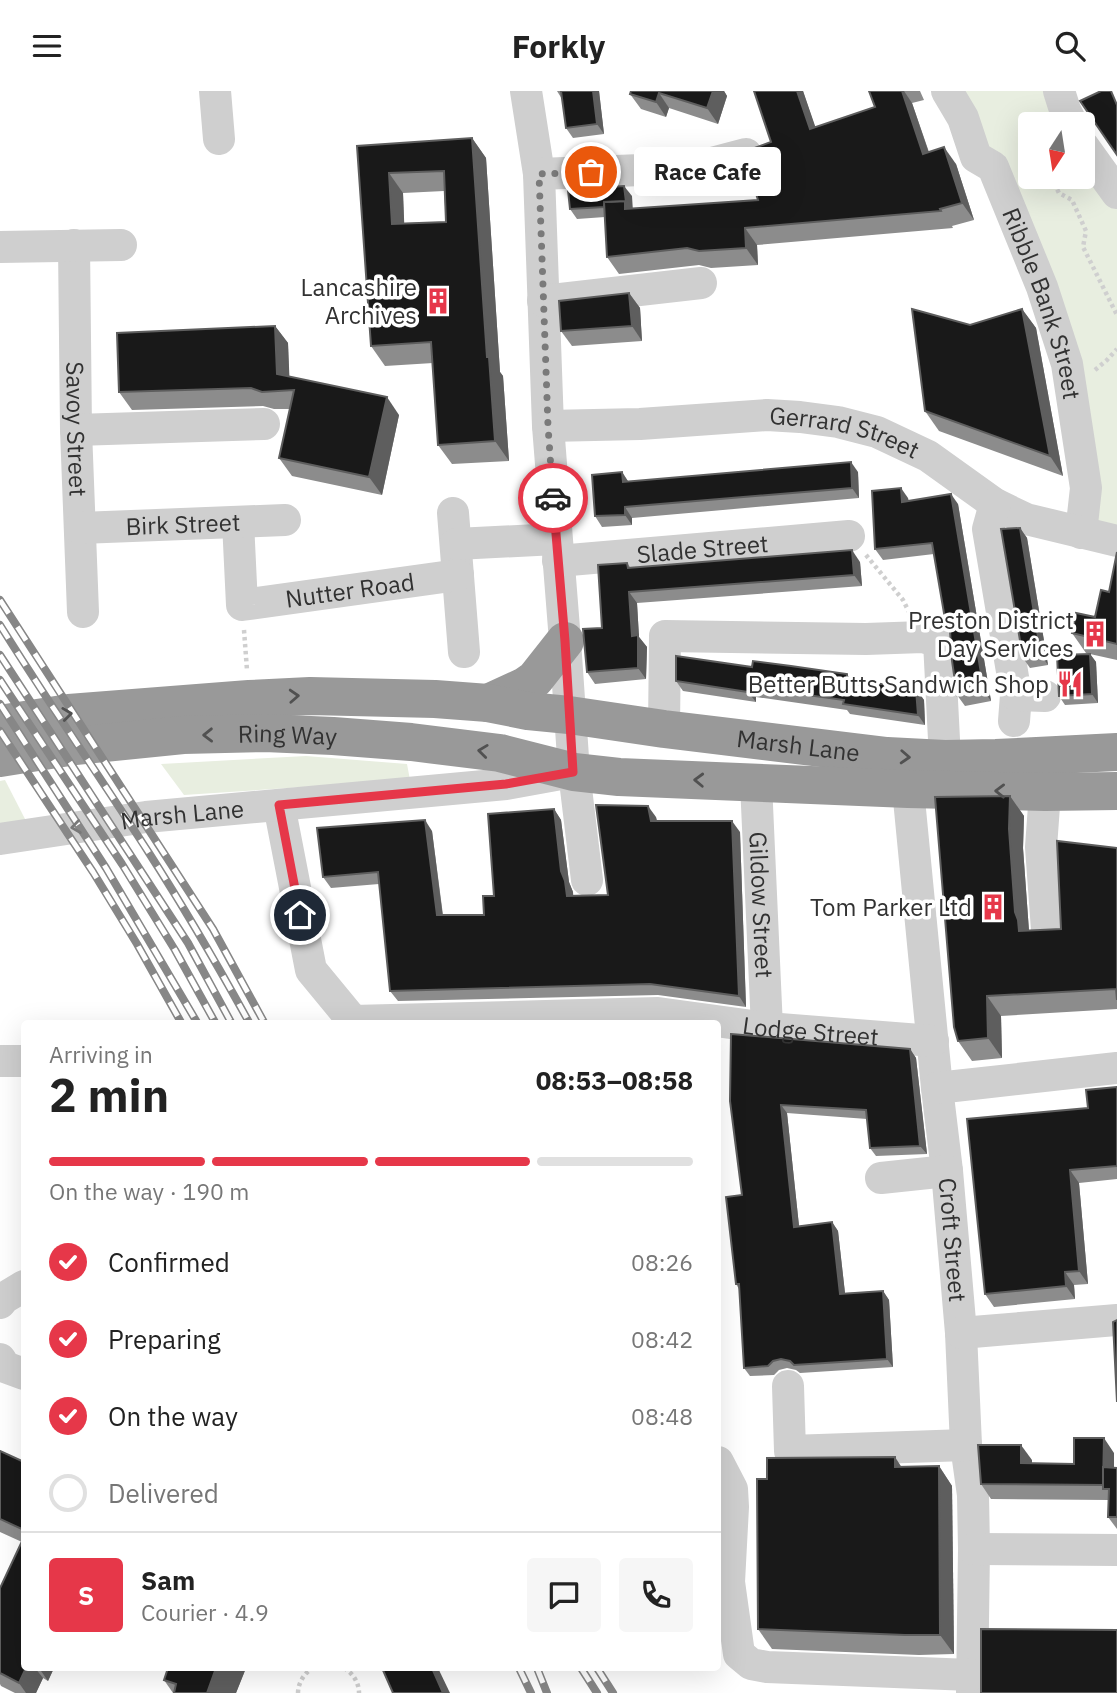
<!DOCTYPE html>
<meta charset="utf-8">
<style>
body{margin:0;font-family:"IBM Plex Sans",sans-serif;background:#f6f6f6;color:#222;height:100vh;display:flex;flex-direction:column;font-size:26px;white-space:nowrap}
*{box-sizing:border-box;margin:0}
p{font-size:23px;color:#767676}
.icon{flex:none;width:38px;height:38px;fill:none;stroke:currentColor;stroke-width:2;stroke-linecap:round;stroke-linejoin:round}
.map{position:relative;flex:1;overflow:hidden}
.sheet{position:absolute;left:21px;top:929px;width:700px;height:651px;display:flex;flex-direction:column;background:#fff;border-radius:7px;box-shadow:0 7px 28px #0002}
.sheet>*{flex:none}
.needle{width:46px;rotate:192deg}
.controls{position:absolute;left:1018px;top:21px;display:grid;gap:14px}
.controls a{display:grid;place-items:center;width:77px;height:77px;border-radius:7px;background:#fff;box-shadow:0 7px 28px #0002;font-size:35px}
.pin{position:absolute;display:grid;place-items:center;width:60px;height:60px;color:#fff;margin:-30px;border:4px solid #fff;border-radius:50%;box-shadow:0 2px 7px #0007}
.courier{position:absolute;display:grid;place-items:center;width:70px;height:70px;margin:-35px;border:5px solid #e63749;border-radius:50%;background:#fff;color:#222;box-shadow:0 2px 9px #0007}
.bubble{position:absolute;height:49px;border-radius:7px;background:#fff;box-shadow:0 7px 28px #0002;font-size:23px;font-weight:800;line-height:49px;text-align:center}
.summary em{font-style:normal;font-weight:800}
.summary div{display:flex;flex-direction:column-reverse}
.summary{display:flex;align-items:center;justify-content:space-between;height:119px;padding:0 28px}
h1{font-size:46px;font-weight:800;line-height:52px}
.bar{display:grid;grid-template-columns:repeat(4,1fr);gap:10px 7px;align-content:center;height:84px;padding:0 28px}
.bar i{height:9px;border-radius:5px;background:#e0e0e0}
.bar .current{background:#e63749}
.bar p{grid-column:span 4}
.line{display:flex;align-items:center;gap:18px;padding:0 28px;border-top:2px solid #e0e0e0}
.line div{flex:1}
.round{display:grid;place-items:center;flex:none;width:74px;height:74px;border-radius:7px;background:#f6f6f6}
ol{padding:0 28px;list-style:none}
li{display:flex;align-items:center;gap:21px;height:77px}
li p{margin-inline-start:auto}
li .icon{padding:7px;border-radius:50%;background:#e63749;color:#fff;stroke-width:4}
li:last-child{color:#767676}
li i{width:38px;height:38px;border:4px solid #e0e0e0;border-radius:50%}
header{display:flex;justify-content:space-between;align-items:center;height:91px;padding:0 28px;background:#fff;font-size:32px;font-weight:800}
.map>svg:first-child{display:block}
</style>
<header><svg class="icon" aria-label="menu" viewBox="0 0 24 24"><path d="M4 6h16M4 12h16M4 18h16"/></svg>Forkly<svg class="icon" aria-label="search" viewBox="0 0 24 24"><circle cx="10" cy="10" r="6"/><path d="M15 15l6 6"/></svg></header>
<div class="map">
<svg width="1117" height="1602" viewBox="0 0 1117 1602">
<rect width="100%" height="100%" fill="#fff"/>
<g fill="#e8eee0">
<path d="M959 0H1053L1066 33H1031V86H1083V64L1117 109V446L1087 439 1072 275Z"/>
<path d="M306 665 407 673 410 689 184 704 161 673Z"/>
<path d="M5 689 25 728 23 744 0 747V690Z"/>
</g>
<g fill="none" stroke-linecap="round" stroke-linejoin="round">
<g stroke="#cfcfcf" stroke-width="4.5" stroke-dasharray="3.5 3.5" stroke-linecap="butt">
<path d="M1035 33V20"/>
<path d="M1051 86 1059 102 1072 109 1086 140 1083 156 1117 224"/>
<path d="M1095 279 1107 269 1117 258"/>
<path d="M866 464 903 509 909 521"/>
<path d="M244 539 247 579"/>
<path d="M344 1577C353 1582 359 1592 359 1602"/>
<path d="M298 1602C298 1592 304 1583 312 1577"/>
</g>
<g stroke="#cfcfcf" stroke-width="32">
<path d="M215 0 219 48"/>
<path d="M526 0 539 83 548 335 565 550 574 681 587 789"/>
<path id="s1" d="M947 0 963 27 976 66 993 76 1042 196 1067 273 1086 397 1081 442"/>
<path d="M1059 0 1065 19 1072 33"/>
<path d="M1083 55 1117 102"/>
<path d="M539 83 693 77 746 63"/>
<path id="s2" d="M74 154 76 339 83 521"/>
<path d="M0 156 121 154"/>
<path d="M543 210 701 192"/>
<path id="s3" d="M548 335 640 333 767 324 800 326 838 331 877 341 928 365 995 413 1026 428 1117 450"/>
<path d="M76 339 264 333"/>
<path d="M995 413 988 438 1016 604 1014 630"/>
<path d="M453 422 464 561"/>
<path id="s4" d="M238 431 242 514 458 484"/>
<path id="s5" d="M80 437 285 429"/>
<path d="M456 453 556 448"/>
<path id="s6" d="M558 470 849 445"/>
<path d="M1016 604 1045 605"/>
<path d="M664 638 665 545 866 548 923 546 939 551 945 668"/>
<path id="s7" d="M756 692 767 937"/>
<path id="s8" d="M908 698 937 997 947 1080 961 1242 966 1354 973 1404 974 1458 972 1602"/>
<path d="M1045 701 1041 756 1047 839"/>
<path id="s9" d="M279 714 311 879 353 930 658 922 767 937 933 950"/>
<path id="s10" d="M0 748 146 726 506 693 572 681"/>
<path d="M0 970H24"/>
<path d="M937 997 1117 977"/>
<path d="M881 1087 947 1080"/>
<path d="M0 1212 4 1207 24 1195"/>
<path d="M961 1242 1117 1229"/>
<path d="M0 1268 5 1276 24 1283"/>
<path d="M788 1295 790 1360 966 1354"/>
<path d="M718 1371 732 1398 733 1416 729 1491 739 1563 751 1573 767 1576 971 1584"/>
<path d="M974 1458 1117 1459"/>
</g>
<g stroke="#999" stroke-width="38">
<path d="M488 612 525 595 535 588 565 550"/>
<path id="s11" d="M0 633 69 622 249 608 310 605 435 608 488 612 528 620 569 624 664 638 887 665 945 668 996 667 1117 661"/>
<path id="s12" d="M0 667 75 655 183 644 265 642 333 645 411 651 500 662 574 681 619 686 908 698 1045 701 1117 700"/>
</g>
<g stroke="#878787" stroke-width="8">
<g id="rail">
<path d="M0 509 213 838 265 933"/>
<path d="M0 534C48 611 100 686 149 762 185 818 218 875 250 933"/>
<path d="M0 564 188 852 232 933"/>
<path d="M0 589 122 773 175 859 216 933"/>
<path d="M0 613 106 777 198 933"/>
<path d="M0 640 93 781 137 853 182 933"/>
<path d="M519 1577 531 1602"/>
<path d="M537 1577 547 1602"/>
<path d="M581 1577 597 1602"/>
<path d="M597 1577 613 1602"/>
</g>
</g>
<use href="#rail" stroke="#fff" stroke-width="5" stroke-dasharray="16" stroke-linecap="butt"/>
</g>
<g fill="#8c8c8c" fill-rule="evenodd">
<path d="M557 0H599L604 43 573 47 566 37 562 8Z"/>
<path d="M631 0H724L727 5 718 33 669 17 666 26 641 18 630 3Z"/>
<path d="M754 0H803L815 36 875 16 869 0H920L924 9 912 12 929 61 956 73 974 129 952 135 953 137 757 154 758 174 711 177 699 174 619 183 607 166 605 126 577 128 570 118 632 105V118L758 109 771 51Z"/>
<path d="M472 47 486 67 500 281 503 285 509 370 452 373 438 354 433 272 385 275 371 255 357 55ZM444 100 446 131 404 132 403 102Z"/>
<path d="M629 202 640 217 642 250 572 255 561 240Z"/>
<path d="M1022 218 1036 237 1063 385 939 340 925 320 970 234Z"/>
<path d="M275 235 288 252 289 285 399 324 382 404 292 385 279 367 290 318H274L263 315 132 319 119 301Z"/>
<path d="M622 381 628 390 858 381 859 407 632 427V434L602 436 595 425Z"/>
<path d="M908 407 909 410 958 413 991 610 965 615 957 604 950 540 934 463 883 469 875 458Z"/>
<path d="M1020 437 1027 447 1048 574 1030 577 1023 567Z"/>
<path d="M1117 461V569L1090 563 1096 571 1098 612 1065 614 1059 605 1090 563 1086 562 1072 542 1095 526 1109 501Z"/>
<path d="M860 471 862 495 637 512 639 546 647 556 646 588 595 593 587 581 602 537 627 472 630 476Z"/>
<path d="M752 576 847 583 851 589 916 598 924 609 925 634 850 623 847 619 756 606V611L683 600 676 590Z"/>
<path d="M1010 705 1024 725 1023 757 1029 840 1061 838 1117 757V918L1001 925 1002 967 972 970 958 950Z"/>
<path d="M554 718 561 729 569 791 573 801V804H608L656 726 657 730 740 741 746 916 658 904 398 910 390 900 379 793 331 797 323 786 432 740 443 824H484L494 805Z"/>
<path d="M910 958 916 967 927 1063 876 1065 870 1057 867 1028 787 1022 799 1135 832 1131 838 1140 845 1202 883 1200 889 1209 893 1276 800 1282 796 1279 787 1277 779 1279 774 1284 750 1285 744 1277 739 1198 736 1193 742 1104 730 1010Z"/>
<path d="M1117 996V1088L1079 1092 1088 1193 1074 1194 1075 1208 994 1216 985 1203 1088 1017Z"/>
<path d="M0 1360 24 1371V1577H54L48 1590 43 1587 36 1602H15L1 1595 0 1593V1497L22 1451 0 1441Z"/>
<path d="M1114 1362V1377L1109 1409 991 1408 981 1393 1032 1369V1372L1074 1373Z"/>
<path d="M939 1375 952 1395 954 1563 919 1564 772 1558 758 1538 767 1388 901 1376Z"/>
<path d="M1108 1426H1117V1438Z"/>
<path d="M168 1577H246L236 1602H173L164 1589Z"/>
</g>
<g fill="#5e5e5e">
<path d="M593 0H599L604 43 597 33Z"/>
<path d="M713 0H724L727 5 718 33 707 17Z"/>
<path d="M797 0H803L822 55 810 38Z"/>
<path d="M902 0H904L912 12 935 80 923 63Z"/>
<path d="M659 2 669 17 666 26 656 11Z"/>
<path d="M472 47 486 67 500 281 503 285 509 370 495 350 487 266Z"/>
<path d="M944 56 956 73 974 129 962 112Z"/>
<path d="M389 82 403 102 405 152 392 133Z"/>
<path d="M624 95 632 105 633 121 625 118Z"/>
<path d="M745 137 757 154 758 174 746 157Z"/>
<path d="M629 202 640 217 642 250 632 235Z"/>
<path d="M1022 218 1036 237 1063 385 1050 365Z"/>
<path d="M275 235 288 252 290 300 277 283Z"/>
<path d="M387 306 399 324 382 404 369 386Z"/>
<path d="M851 371 858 381 859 407 852 397Z"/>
<path d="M622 381 629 392 623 391Z"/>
<path d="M901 397 908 407 909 421 902 411Z"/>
<path d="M951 403 958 413 991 610 984 600Z"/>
<path d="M625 416 632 427V434L625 424Z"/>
<path d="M1020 437 1027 447 1048 574 1041 564Z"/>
<path d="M852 459 860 471 862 495 854 484Z"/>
<path d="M629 501 637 512 639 546 647 556 646 588 638 577 632 545Z"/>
<path d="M1090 563 1096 571 1098 612 1092 603Z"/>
<path d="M749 596 756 606V611L748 601Z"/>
<path d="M916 598 924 609 925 634 918 624Z"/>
<path d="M1010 705 1024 725 1023 757 1029 840H1019L1015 821 1009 738Z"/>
<path d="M648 715 656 726 659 741 651 730Z"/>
<path d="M554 718 561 729 569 791 573 801 574 815 567 805 561 780Z"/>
<path d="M425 729 432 740 444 835 437 824Z"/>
<path d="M732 730 740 741 746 916 739 905Z"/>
<path d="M987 905 1001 925 1002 967 988 947Z"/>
<path d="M910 958 916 967 927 1063 920 1055Z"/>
<path d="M781 1014 787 1022 800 1144 794 1136Z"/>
<path d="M1070 1079 1079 1092 1088 1193 1079 1180Z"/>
<path d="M832 1131 838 1140 846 1211 840 1203Z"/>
<path d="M1065 1181 1074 1194 1075 1208 1066 1195Z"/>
<path d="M883 1200 889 1209 893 1276 887 1268Z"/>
<path d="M1104 1347 1114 1362V1405L1109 1398 1103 1394Z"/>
<path d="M1021 1354 1032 1369V1388L1021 1372Z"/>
<path d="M895 1366 908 1386 895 1376Z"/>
<path d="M939 1375 952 1395 954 1563 940 1544Z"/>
<path d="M26 1577H35L43 1587 36 1602H26L19 1592Z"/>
<path d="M39 1577H54L48 1590Z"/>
<path d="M216 1577H246L236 1602H207Z"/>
<path d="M432 1577H438L450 1602H443Z"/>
</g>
<g fill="#191919" stroke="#5e5e5e" stroke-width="2" fill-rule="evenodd">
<path d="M561 0H593L597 33 566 37Z"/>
<path d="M631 0H713L707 17 659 2 656 11 630 3Z"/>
<path d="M754 0H797L810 38 875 16 869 0H902L923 63 944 56 962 112 940 118 941 120 745 137 746 157 699 160 687 157 607 166 604 111 625 110V118L758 109 743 61 771 51Z"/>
<path d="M1101 0H1111L1117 14V64L1080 10Z"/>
<path d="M472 47 487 266H489L495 350 438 354 431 251 371 255 357 55ZM444 80 446 131 392 133 389 82Z"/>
<path d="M624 95 626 111 625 110 604 111V116L570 118 568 99Z"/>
<path d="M629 202 632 235 561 240 559 210Z"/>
<path d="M912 218 970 234 1022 218 1050 365 925 320Z"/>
<path d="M275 235 277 283 387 306 369 386 279 367 294 299 262 301 251 297 119 301 117 242Z"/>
<path d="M851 371 852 397 625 416V424L595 425 592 384 622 381 623 391Z"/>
<path d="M901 397 902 411 951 403 984 600 957 604 952 570 950 540 945 528 932 452 875 458 872 400Z"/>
<path d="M1020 437 1041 564 1023 567 1001 438Z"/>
<path d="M852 459 854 484 629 501 632 545 638 544V577L587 581 583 538 602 537 598 474 627 472 628 477Z"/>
<path d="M1117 461V553L1072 542 1076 522 1095 526 1101 499 1109 501Z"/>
<path d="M1090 563 1092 603 1059 605 1057 564Z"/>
<path d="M676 565 752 576 753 570 791 575 847 583V588L916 598 918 624 843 613 844 609 749 596 748 601 676 590Z"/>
<path d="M1010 705 1009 738 1015 821 1018 829 1019 840 1061 838 1057 750 1117 757V909L1116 898 987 905 988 947 958 950 954 936 935 706Z"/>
<path d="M596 714 648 715 651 730H732L739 905 650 893 390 900 378 781 323 786 317 737 425 729 437 824H484L483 805H494L488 723 554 718 561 780 565 790 567 805 608 804Z"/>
<path d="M731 943 910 958 920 1055 870 1057 866 1019 781 1014 794 1136 832 1131 840 1203 883 1200 887 1268 794 1274 790 1270 781 1268 773 1270 768 1275 744 1277 739 1193H736L726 1106 742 1104 730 1010Z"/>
<path d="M1117 996V1075L1070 1079 1079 1180 1065 1181 1066 1195 985 1203 967 1028 1088 1017 1086 999Z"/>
<path d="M1117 1229V1311L1113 1231Z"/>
<path d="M1074 1347H1104L1103 1394 981 1393 978 1354H1021V1372L1074 1373Z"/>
<path d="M0 1360 24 1371V1439L0 1428Z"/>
<path d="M895 1366V1376L939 1375 940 1544H905L758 1538 757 1388H767V1367Z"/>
<path d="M1103 1376 1117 1377V1426H1108L1109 1398H1103Z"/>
<path d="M24 1446V1577H26L19 1592 0 1582V1497Z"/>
<path d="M981 1538 1117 1539V1602H981Z"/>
<path d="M168 1577H216L207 1602H174L176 1593 164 1589Z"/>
<path d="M382 1577H432L443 1602H393Z"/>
</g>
<defs><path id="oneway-chevron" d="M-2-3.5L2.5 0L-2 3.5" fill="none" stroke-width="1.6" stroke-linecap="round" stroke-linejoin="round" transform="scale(1.75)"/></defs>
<g stroke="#515151">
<use href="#oneway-chevron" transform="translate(294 605) rotate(-3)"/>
<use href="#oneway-chevron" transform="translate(67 623) rotate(-7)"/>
<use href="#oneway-chevron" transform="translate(208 644) rotate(179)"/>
<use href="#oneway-chevron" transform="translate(483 660) rotate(-173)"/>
<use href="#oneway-chevron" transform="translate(905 666) rotate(3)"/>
<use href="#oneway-chevron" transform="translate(699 689) rotate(-178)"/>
<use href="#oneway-chevron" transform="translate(1000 700) rotate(-179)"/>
</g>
<use stroke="#797979" href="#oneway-chevron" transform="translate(76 736) rotate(172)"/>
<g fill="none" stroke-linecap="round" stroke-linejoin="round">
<path stroke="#7a7a7a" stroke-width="7" stroke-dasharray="0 12.6" d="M553 407 548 335 539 83 591 81"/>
<path stroke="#e63749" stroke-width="9" d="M300 824 279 714 506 693 573 681 565 550 553 407"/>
</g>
<defs>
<g id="building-bare" transform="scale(2.1)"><path d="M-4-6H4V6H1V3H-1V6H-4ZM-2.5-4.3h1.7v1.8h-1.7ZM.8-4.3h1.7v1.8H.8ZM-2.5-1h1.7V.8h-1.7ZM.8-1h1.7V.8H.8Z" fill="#e63749" stroke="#fff" stroke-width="2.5" paint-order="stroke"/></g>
<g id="restaurant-bare" transform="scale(2.1)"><path d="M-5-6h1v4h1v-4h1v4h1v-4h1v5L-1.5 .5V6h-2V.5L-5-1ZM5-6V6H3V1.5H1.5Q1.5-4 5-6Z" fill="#e63749" stroke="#fff" stroke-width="2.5" paint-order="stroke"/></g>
</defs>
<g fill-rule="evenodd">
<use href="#building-bare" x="438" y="210"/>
<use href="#building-bare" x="1095" y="543"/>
<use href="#restaurant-bare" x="1070" y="593"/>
<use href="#building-bare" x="993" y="816"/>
</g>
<g text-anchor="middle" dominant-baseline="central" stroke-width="7" stroke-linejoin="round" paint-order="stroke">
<g font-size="24" fill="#323232" stroke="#fff" text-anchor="end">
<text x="417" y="196">Lancashire<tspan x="417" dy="28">Archives</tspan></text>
<text x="1074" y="529">Preston District<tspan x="1074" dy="28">Day Services</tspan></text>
<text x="1049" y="593">Better Butts Sandwich Shop</text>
<text x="972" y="816">Tom Parker Ltd</text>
</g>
<g font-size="24" fill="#323232" stroke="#fff">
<text stroke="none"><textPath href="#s1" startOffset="238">Ribble Bank Street</textPath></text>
<text stroke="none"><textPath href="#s2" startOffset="184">Savoy Street</textPath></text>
<text stroke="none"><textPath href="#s3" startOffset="299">Gerrard Street</textPath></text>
<text stroke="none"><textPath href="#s5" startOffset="103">Birk Street</textPath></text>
<text stroke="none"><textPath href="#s6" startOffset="145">Slade Street</textPath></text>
<text stroke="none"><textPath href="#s4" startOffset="192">Nutter Road</textPath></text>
<text stroke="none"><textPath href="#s12" startOffset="289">Ring Way</textPath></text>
<text stroke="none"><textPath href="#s11" startOffset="803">Marsh Lane</textPath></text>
<text stroke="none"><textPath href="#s10" startOffset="184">Marsh Lane</textPath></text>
<text stroke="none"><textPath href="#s7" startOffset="122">Gildow Street</textPath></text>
<text stroke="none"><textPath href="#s9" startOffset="693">Lodge Street</textPath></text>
<text stroke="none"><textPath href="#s8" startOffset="453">Croft Street</textPath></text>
</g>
</g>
</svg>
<div class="controls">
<a><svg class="needle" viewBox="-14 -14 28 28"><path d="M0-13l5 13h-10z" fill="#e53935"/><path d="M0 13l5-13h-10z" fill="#767676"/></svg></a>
</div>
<div class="pin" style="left:591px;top:81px;background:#ea580c"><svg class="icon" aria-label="bag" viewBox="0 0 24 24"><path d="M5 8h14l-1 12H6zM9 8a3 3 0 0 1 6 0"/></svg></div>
<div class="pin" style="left:300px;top:824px;background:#1f2937"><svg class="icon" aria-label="home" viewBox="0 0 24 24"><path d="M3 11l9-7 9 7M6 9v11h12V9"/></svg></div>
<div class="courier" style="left:553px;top:407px"><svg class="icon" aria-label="car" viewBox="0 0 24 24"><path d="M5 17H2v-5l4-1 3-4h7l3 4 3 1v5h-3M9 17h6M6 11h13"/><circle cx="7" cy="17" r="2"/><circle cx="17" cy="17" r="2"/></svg></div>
<div class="bubble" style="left:634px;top:56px;width:147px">Race Cafe</div>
<section class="sheet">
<div class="summary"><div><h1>2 min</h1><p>Arriving in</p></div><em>08:53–08:58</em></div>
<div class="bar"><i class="current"></i><i class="current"></i><i class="current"></i><i></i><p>On the way · 190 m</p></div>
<ol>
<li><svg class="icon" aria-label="check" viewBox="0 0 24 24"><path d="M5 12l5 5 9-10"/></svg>Confirmed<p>08:26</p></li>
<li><svg class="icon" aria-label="check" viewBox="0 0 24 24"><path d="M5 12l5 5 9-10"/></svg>Preparing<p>08:42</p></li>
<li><svg class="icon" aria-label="check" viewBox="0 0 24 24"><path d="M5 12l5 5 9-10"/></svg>On the way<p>08:48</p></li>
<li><i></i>Delivered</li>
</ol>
<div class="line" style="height:126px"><b class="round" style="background:#e63749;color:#fff">S</b><div><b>Sam</b><p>Courier · 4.9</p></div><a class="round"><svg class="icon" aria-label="chat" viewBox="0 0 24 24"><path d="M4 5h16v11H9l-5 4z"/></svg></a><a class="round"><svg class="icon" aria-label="phone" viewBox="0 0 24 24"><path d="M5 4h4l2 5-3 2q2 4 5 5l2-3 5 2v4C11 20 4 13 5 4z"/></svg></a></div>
</section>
</div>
